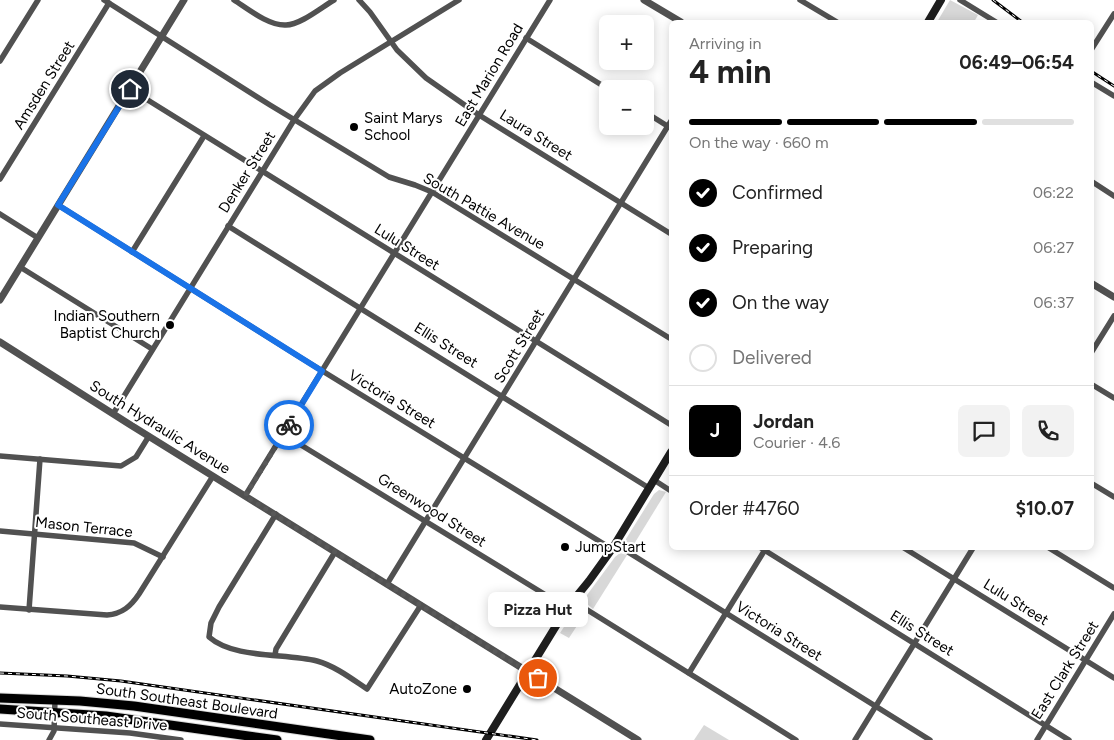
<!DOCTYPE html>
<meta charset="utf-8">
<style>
body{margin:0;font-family:Figtree,sans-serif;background:#f2f2f2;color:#222;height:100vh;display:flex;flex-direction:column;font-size:19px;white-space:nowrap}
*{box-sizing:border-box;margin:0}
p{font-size:16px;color:#767676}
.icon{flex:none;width:28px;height:28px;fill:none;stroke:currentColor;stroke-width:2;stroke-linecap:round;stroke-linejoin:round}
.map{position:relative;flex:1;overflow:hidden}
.side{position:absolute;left:669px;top:20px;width:425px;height:530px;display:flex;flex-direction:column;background:#fff;border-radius:8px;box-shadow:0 2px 12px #0003}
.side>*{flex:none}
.controls{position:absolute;left:599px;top:15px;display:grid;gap:10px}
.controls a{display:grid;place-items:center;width:55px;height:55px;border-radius:8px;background:#fff;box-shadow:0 2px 12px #0003;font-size:25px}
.pin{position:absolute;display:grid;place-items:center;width:42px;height:42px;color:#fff;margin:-21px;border:2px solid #fff;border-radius:50%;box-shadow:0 1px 5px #0007}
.courier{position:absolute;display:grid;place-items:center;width:50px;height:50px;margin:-25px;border:4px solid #1a73e8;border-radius:50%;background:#fff;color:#222;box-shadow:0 1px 6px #0007}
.bubble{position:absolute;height:35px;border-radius:8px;background:#fff;box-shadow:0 2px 12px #0003;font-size:16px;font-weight:700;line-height:35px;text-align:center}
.summary em{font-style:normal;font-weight:700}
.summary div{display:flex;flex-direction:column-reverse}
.summary{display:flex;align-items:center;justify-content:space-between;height:85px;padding:0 20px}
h1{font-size:32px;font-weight:700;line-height:38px}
.bar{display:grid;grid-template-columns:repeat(4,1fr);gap:8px 5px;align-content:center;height:60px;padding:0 20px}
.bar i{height:6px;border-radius:4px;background:#e0e0e0}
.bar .active{background:#000}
.bar p{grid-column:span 4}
.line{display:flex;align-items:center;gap:12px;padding:0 20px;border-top:1px solid #e0e0e0}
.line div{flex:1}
.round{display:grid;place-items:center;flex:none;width:52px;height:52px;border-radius:8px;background:#f2f2f2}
ol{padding:0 20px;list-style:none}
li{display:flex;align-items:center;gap:15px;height:55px}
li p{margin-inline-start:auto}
li .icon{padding:5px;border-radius:50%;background:#000;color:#fff;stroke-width:4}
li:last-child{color:#767676}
li i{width:28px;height:28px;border:2px solid #e0e0e0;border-radius:50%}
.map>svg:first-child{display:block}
</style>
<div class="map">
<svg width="1114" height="740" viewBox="0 0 1114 740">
<rect width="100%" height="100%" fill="#fff"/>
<g fill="#d8d8d8">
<path d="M950 0 978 15 974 22H937Z"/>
<path d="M659 490 666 492 631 549 627 546 626 539 654 494Z"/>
<path d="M620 553 627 555 593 609 586 603 587 595 615 557Z"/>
<path d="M578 610 586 612 569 638 560 633 573 613Z"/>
<path d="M704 725 729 740H694Z"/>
</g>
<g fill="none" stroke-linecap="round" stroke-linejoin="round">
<g stroke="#dbdbdb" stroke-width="11">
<g id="primary">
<path d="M0 698 80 701 134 706 370 740"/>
<path d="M0 709 106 716 277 740"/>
</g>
</g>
<g stroke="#515151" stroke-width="5.5">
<path d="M104 0 270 105 389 177 415 185 432 192 671 339"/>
<path d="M234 0C248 9 269 26 286 25 300 25 322 7 334 0"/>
<path d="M359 0 370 12 397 50 426 78 479 115 671 234"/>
<path d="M800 0 837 22"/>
<path d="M960 0 996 22"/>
<path d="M526 38 608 89"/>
<path d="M1091 50 1114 14"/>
<path d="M0 61 38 0"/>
<path d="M1091 82 1114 96"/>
<path d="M130 89 671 425"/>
<path d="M645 112 669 127"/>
<path d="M0 179 109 3"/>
<path d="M1091 181 1114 196"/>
<path d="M58 205 298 356 612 549"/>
<path d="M0 214 38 238"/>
<path d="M228 226 649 488"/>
<path d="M132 252 204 136"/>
<path d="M20 267 152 349"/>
<path d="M1091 353 1114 316"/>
<path d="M1091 384 1114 398"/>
<path d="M113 414 294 120 315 91 340 73 459 0"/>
<path d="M283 434 567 608"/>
<path d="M0 456 121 466 136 457 149 436"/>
<path d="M654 480 671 491"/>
<path d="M1091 483 1114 497"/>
<path d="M245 496 550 0"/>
<path d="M276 514 219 607 211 623 209 637C234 659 285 653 317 661 335 666 352 679 367 689L421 605"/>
<path d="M0 531 134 543 163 557"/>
<path d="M615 544 930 740"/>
<path d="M761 548 1069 740"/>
<path d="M904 548 1114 678"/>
<path d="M1049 548 1114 588"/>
<path d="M387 584 671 121"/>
<path d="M573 601 796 740"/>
<path d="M0 607 107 615C122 614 131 606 139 594L213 476"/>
<path d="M29 610 40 459"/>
<path d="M275 655 276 649 335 552"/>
<path d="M689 673 766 548"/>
<path d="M0 724 130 733 181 740"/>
<path d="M49 740 54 731 55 700"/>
<path d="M855 740 973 548"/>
<path d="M1037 740 1114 614"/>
</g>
<g stroke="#515151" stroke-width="7">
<path d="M644 0 681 22"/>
<path d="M1091 283 1114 297"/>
<path d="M0 300 184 0"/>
<path d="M0 342 129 424 638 740"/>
</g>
<g stroke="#1e1e1e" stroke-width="8">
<path d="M928 22 941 0"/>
<path d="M486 740 567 608 589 581 612 549 671 452"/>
</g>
<use href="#primary" stroke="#000" stroke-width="9"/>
<g stroke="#000" stroke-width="3">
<g id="rail">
<path d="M993 0 1022 22"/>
<path d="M1091 71 1114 86"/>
<path d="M0 673 67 676 121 681 537 740"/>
</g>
</g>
<use href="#rail" stroke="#fff" stroke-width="1" stroke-dasharray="4" stroke-linecap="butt"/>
</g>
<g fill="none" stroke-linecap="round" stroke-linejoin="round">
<path stroke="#595959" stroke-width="5" stroke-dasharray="0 9" d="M289 425 245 496 538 678"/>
<path stroke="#1a73e8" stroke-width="6" d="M130 89 58 205 322 371 289 425"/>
</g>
<g fill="#000" stroke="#fff" stroke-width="2">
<circle cx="354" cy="127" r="5"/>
<circle cx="170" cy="325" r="5"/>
<circle cx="565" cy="547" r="5"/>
<circle cx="467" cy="689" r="5"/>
</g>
<g text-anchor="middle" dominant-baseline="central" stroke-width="4" stroke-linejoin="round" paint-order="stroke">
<g font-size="15" fill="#000" stroke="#fff">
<text transform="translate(489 75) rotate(-59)">East Marion Road</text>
<text transform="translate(44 85) rotate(-58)">Amsden Street</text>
<text transform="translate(536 135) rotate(32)">Laura Street</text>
<text transform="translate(247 172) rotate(-58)">Denker Street</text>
<text transform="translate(484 211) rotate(30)">South Pattie Avenue</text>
<text transform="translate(407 247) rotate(32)">Lulu Street</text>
<text transform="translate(446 345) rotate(32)">Ellis Street</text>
<text transform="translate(519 346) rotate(-59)">Scott Street</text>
<text transform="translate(392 399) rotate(31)">Victoria Street</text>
<text transform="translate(160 427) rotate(32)">South Hydraulic Avenue</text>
<text transform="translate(432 510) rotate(32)">Greenwood Street</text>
<text transform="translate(84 527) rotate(6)">Mason Terrace</text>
<text transform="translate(1016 602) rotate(32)">Lulu Street</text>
<text transform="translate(779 631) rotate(32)">Victoria Street</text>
<text transform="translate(922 633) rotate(32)">Ellis Street</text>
<text transform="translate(1065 670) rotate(-58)">East Clark Street</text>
<text transform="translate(187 701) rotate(8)">South Southeast Boulevard</text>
<text transform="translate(92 719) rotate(5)">South Southeast Drive</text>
</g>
<g font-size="15" fill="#000" stroke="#fff" text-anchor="start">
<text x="364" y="118">Saint Marys<tspan x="364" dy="17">School</tspan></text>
<text x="160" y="316" text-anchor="end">Indian Southern<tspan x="160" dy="17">Baptist Church</tspan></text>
<text x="575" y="547">JumpStart</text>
<text x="457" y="689" text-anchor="end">AutoZone</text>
</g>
</g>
</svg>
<div class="controls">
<a>+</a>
<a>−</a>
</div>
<div class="pin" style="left:538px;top:678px;background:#ea580c"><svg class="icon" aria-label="bag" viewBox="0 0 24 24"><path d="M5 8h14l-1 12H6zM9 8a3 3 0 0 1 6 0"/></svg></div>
<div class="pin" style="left:130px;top:89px;background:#1f2937"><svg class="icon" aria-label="home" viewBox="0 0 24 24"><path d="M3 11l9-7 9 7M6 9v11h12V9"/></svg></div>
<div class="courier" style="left:289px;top:425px"><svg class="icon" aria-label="bike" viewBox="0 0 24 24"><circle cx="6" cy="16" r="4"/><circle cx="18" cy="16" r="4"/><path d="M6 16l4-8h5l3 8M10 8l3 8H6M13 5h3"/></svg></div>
<div class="bubble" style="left:488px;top:592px;width:100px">Pizza Hut</div>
<section class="side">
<div class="summary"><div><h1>4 min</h1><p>Arriving in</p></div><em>06:49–06:54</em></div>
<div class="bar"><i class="active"></i><i class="active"></i><i class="active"></i><i></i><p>On the way · 660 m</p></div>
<ol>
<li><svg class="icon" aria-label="check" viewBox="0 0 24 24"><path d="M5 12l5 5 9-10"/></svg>Confirmed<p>06:22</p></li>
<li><svg class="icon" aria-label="check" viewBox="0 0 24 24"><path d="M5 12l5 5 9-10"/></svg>Preparing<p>06:27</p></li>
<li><svg class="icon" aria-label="check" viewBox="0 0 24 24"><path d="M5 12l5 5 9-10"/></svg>On the way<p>06:37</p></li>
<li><i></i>Delivered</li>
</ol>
<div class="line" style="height:90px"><b class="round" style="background:#000;color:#fff">J</b><div><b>Jordan</b><p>Courier · 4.6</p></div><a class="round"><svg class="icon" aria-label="chat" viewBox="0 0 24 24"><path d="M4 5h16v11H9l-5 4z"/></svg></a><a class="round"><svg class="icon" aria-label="phone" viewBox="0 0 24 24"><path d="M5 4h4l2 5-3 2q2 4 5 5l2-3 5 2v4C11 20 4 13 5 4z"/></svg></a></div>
<div class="line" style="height:65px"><div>Order #4760</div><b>$10.07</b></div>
</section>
</div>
